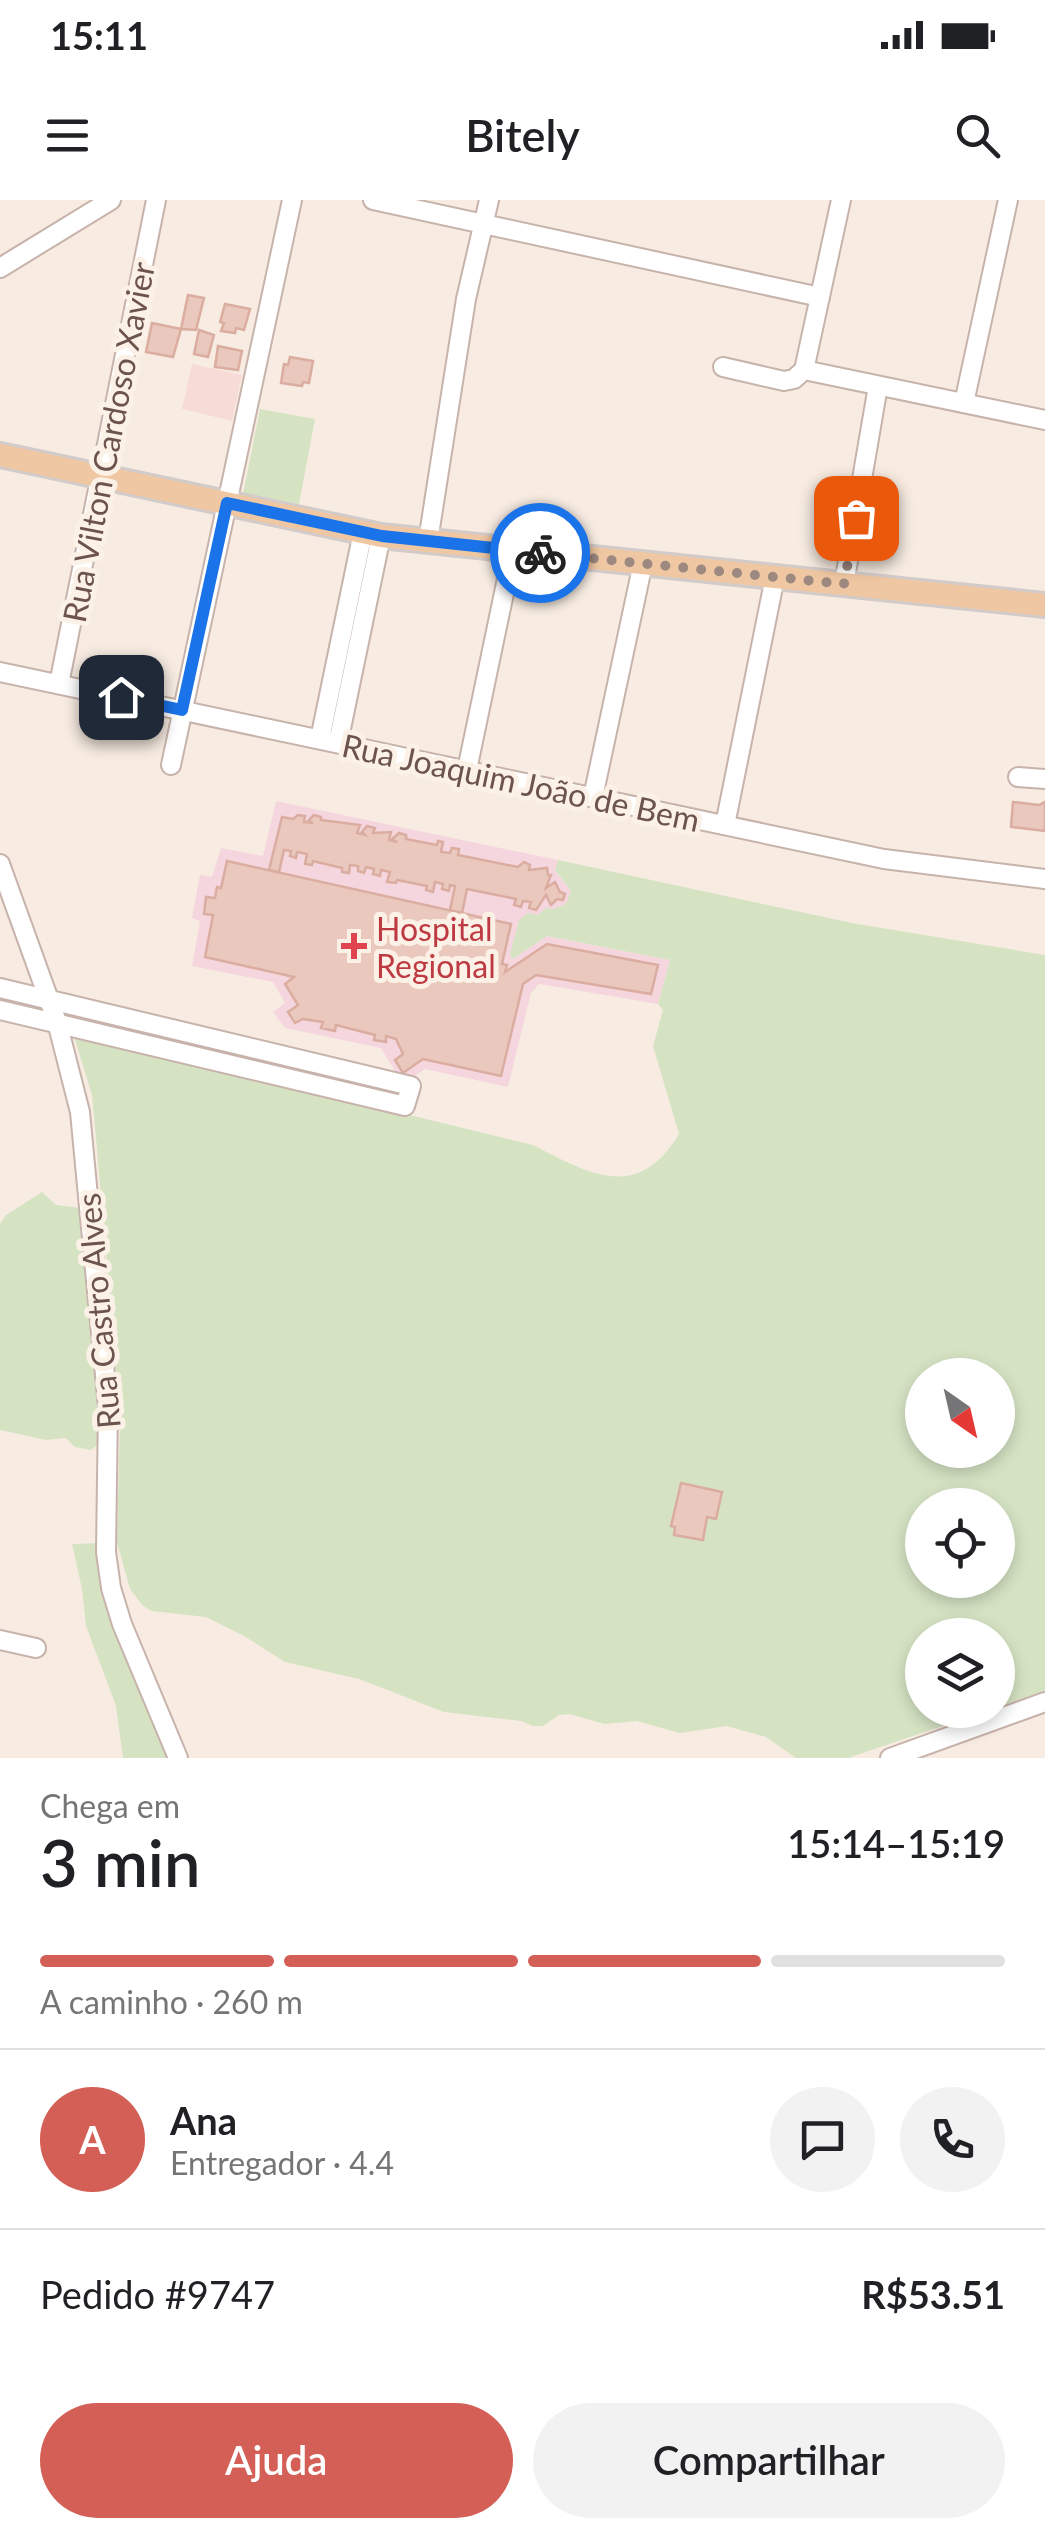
<!DOCTYPE html>
<html lang="pt">
<meta charset="utf-8">
<style>
body{margin:0;font-family:Lato,sans-serif;background:#f2f2f2;color:#202124;height:100vh;display:flex;flex-direction:column;font-size:38px;white-space:nowrap}
*{box-sizing:border-box;margin:0}
p{font-size:32px;color:#757577}
.icon{flex:none;width:55px;height:55px;fill:none;stroke:currentColor;stroke-width:2;stroke-linecap:round;stroke-linejoin:round}
.map{position:relative;height:1558px;overflow:hidden}
.sheet{display:flex;flex-direction:column;background:#fff;flex:1}
.sheet>*{flex:none}
.needle{width:65px;rotate:146deg}
.controls{position:absolute;left:905px;top:1158px;display:grid;gap:20px}
.controls a{display:grid;place-items:center;width:110px;height:110px;border-radius:50%;background:#fff;box-shadow:0 5px 15px #0003;font-size:50px}
.pin{position:absolute;display:grid;place-items:center;width:85px;height:85px;color:#fff;margin:-42px;border-radius:20px;box-shadow:0 5px 15px #0006}
.courier{position:absolute;display:grid;place-items:center;width:100px;height:100px;margin:-50px;border:8px solid #1a73e8;border-radius:50%;background:#fff;color:#222;box-shadow:0 2px 12px #0007}
.summary em{font-style:normal;font-weight:600}
.summary div{display:flex;flex-direction:column-reverse}
.summary{display:flex;align-items:center;justify-content:space-between;height:170px;padding:0 40px}
h1{font-size:65px;font-weight:600;line-height:75px}
.bar{display:grid;grid-template-columns:repeat(4,1fr);gap:15px 10px;align-content:center;height:120px;padding:0 40px}
.bar i{height:12px;border-radius:8px;background:#e0e0e0}
.bar .active{background:#d35f56}
.bar p{grid-column:span 4}
.line{display:flex;align-items:center;gap:25px;padding:0 40px;border-top:2px solid #e0e0e0}
.line div{flex:1}
.round{display:grid;place-items:center;flex:none;width:105px;height:105px;border-radius:52px;background:#f2f2f2}
.primary-button{display:flex;gap:20px;margin-top:auto;padding:20px 40px}
.primary-button a{flex:1;height:115px;border-radius:60px;background:#d35f56;color:#fff;font-size:40px;font-weight:600;line-height:115px;text-align:center}
.primary-button a+a{background:#f2f2f2;color:#202124}
.status{display:flex;justify-content:space-between;align-items:center;height:70px;padding:0 50px;background:#fff;direction:ltr}
.status svg{height:28px;fill:currentColor}
header{display:flex;justify-content:space-between;align-items:center;height:130px;padding:0 40px;background:#fff;font-size:45px;font-weight:600}
.map>svg:first-child{display:block}
</style>
<div class="status"><b>15:11</b><svg viewBox="0 0 49 12"><path d="M0 12V9h3v3zM5 12V6h3v6zM10 12V3h3v9zM15 12V0h3v12zM26 1h20v11H26zM47 4h2v5h-2z"/></svg></div>
<header><svg class="icon" aria-label="menu" viewBox="0 0 24 24"><path d="M4 6h16M4 12h16M4 18h16"/></svg>Bitely<svg class="icon" aria-label="search" viewBox="0 0 24 24"><circle cx="10" cy="10" r="6"/><path d="M15 15l6 6"/></svg></header>
<div class="map">
<svg width="1045" height="1558" viewBox="0 0 1045 1558">
<rect width="100%" height="100%" fill="#f8ece2"/>
<path fill="#f7dbd7" d="M192 164 242 175 232 221 182 209Z"/>
<path fill="#f5d6de" d="M276 601 558 660 555 671 571 691 566 705 553 710 546 736 670 760 658 804 539 784 531 793 508 887 425 869 410 879 398 876 381 848 285 828 273 812 285 803 273 782 192 766 200 721 192 718 200 675 212 677 221 648 263 656Z"/>
<g fill="#d5e3c3" fill-rule="evenodd">
<path d="M260 209 315 219 299 304 243 294Z"/>
<path d="M558 660 852 723 1045 755V1491L998 1507V1435H922V1510H990L848 1558H796L766 1537 727 1526 680 1533 637 1521 605 1524 569 1514 559 1515 543 1526H533L521 1521 444 1512 359 1479 285 1462 244 1436 206 1417 152 1411 143 1406 130 1389 117 1342 120 1222 96 938 92 895 73 833 533 945C591 975 638 1002 679 934L653 846 663 810 658 804 670 760 547 736 513 759 510 755 519 720 528 713 538 715 546 708 553 709 566 704 571 691 555 670ZM922 1175H998V1250H922ZM922 1305H998V1380H922Z"/>
<path d="M42 992 56 1005 81 1008 88 1067 84 1073 92 1097 103 1232 101 1242 91 1250 75 1247 66 1238 46 1240 0 1230V1024L6 1015Z"/>
<path d="M100 1343 105 1401 168 1558H123L116 1506 86 1426 82 1389 72 1344Z"/>
</g>
<g fill="#eac8bd" stroke="#daada0" stroke-width="2.5">
<path d="M188 95 204 98 196 130 181 129Z"/>
<path d="M225 104 250 109 244 130 236 128 235 133 221 131 224 123 220 122Z"/>
<path d="M152 123 181 129 173 157 146 152Z"/>
<path d="M199 130 214 135 208 157 194 154Z"/>
<path d="M218 146 242 151 238 170 215 167Z"/>
<path d="M290 157 313 161 309 183 303 182 302 186 281 183 284 164 288 165Z"/>
<path d="M1013 602 1039 605 1045 602V631L1011 627Z"/>
<path d="M298 615 305 616 304 622 313 623 308 621 314 615 321 617V620L360 625 357 633 365 635 362 632 367 626 375 628 373 633 391 632 389 640 397 642 392 639 399 633 406 635V639L437 645 438 641 443 642 441 652 450 653 452 648 459 649 458 655 518 667 524 662 530 665 529 670 547 668 548 675H551L546 688 555 682 560 692 565 694 563 700 557 699 551 705 546 695 536 710 529 708 531 702 523 701 521 707 514 705 516 699 467 689 462 713 450 710 455 686 450 685 449 691 442 689 443 684 435 682 433 692 426 690 427 686 397 680 396 683 387 682 390 672 381 670 380 676 373 674 374 669 366 667 364 673 358 671V666L350 665 349 673 342 672V668L313 661 312 665 305 664 307 654 297 652 296 658 290 656 291 651 284 650 279 672 269 670 282 617 293 619Z"/>
<path d="M227 661 511 724 502 764 507 765 505 772 547 744 658 765 651 794 536 775 523 784 501 876 423 859 403 873 395 860 403 854 396 839 386 836V842L374 840 375 835 336 825 335 831 321 828 323 822 303 819 295 823 288 812 298 805 285 784 294 777 205 757 213 715 204 714 206 697 215 698 217 687 221 688Z"/>
<path d="M681 1283 722 1292 716 1319 707 1317 703 1340 674 1335 675 1327 671 1326Z"/>
</g>
<g fill="none" stroke-linecap="round" stroke-linejoin="round">
<g stroke="#c7b3ab" stroke-width="22">
<g id="minor">
<path d="M373 0 820 97"/>
<path d="M0 68 111 0"/>
<path d="M723 167 784 181 794 179 804 170 1045 220"/>
<path d="M804 170 841 0"/>
<path d="M964 203 1008 0"/>
<path d="M428 341 466 99 489 0"/>
<path d="M844 384 878 186"/>
<path d="M0 472 884 659 1045 679"/>
<path d="M59 484 156 0"/>
<path d="M320 539 363 332"/>
<path d="M338 543 381 336"/>
<path d="M171 565 292 0"/>
<path d="M467 570 513 350"/>
<path d="M1018 577 1045 579"/>
<path d="M593 597 643 363"/>
<path d="M725 625 775 377"/>
<path d="M0 664 57 822 80 912 108 1207 106 1352 111 1388 122 1424 178 1558"/>
<path d="M0 788 411 886 405 906 0 810"/>
<path d="M0 1440 36 1448"/>
<path d="M890 1558 1045 1502"/>
</g>
</g>
<g stroke="#d3cbc9" stroke-width="28">
<path id="major" d="M0 255 381 336 1045 405"/>
</g>
<use href="#minor" stroke="#fff" stroke-width="18"/>
<use href="#major" stroke="#efc7a2" stroke-width="22"/>
</g>
<g fill="none" stroke-linecap="round" stroke-linejoin="round">
<path stroke="#9d8980" stroke-width="10" stroke-dasharray="0 18" d="M540 353 844 384 856 318"/>
<path stroke="#1a73e8" stroke-width="12" d="M121 497 182 510 227 303 382 336 540 353"/>
</g>
<path fill="#e0444e" stroke="#fcf1e7" stroke-width="4" d="M349 731h10v10h10v10h-10v10h-10v-10h-10v-10h10z"/>
<g text-anchor="middle" dominant-baseline="central" stroke-width="10" stroke-linejoin="round" paint-order="stroke">
<g font-size="32" fill="#6c534c" stroke="#fcf1e7">
<text transform="translate(108 242) rotate(-79)">Rua Vilton Cardoso Xavier</text>
<text transform="translate(521 582) rotate(12)">Rua Joaquim João de Bem</text>
<text transform="translate(98 1111) rotate(-95)">Rua Castro Alves</text>
</g>
<g font-size="32" fill="#be3a42" stroke="#fcf1e7" text-anchor="start">
<text x="376" y="728">Hospital<tspan x="376" dy="37">Regional</tspan></text>
</g>
</g>
</svg>
<div class="controls">
<a><svg class="needle" viewBox="-14 -14 28 28"><path d="M0-13l5 13h-10z" fill="#e53935"/><path d="M0 13l5-13h-10z" fill="#757577"/></svg></a>
<a><svg class="icon" aria-label="locate" viewBox="0 0 24 24"><circle cx="12" cy="12" r="6"/><path d="M12 2v4M12 18v4M2 12h4M18 12h4"/></svg></a>
<a><svg class="icon" aria-label="layers" viewBox="0 0 24 24"><path d="M12 4l9 5-9 5-9-5zM3 14l9 5 9-5"/></svg></a>
</div>
<div class="pin" style="left:856px;top:318px;background:#ea580c"><svg class="icon" aria-label="bag" viewBox="0 0 24 24"><path d="M5 8h14l-1 12H6zM9 8a3 3 0 0 1 6 0"/></svg></div>
<div class="pin" style="left:121px;top:497px;background:#1f2937"><svg class="icon" aria-label="home" viewBox="0 0 24 24"><path d="M3 11l9-7 9 7M6 9v11h12V9"/></svg></div>
<div class="courier" style="left:540px;top:353px"><svg class="icon" aria-label="bike" viewBox="0 0 24 24"><circle cx="6" cy="16" r="4"/><circle cx="18" cy="16" r="4"/><path d="M6 16l4-8h5l3 8M10 8l3 8H6M13 5h3"/></svg></div>
</div>
<section class="sheet">
<div class="summary"><div><h1>3 min</h1><p>Chega em</p></div><em>15:14–15:19</em></div>
<div class="bar"><i class="active"></i><i class="active"></i><i class="active"></i><i></i><p>A caminho · 260 m</p></div>
<div class="line" style="height:180px"><b class="round" style="background:#d35f56;color:#fff">A</b><div><b>Ana</b><p>Entregador · 4.4</p></div><a class="round"><svg class="icon" aria-label="chat" viewBox="0 0 24 24"><path d="M4 5h16v11H9l-5 4z"/></svg></a><a class="round"><svg class="icon" aria-label="phone" viewBox="0 0 24 24"><path d="M5 4h4l2 5-3 2q2 4 5 5l2-3 5 2v4C11 20 4 13 5 4z"/></svg></a></div>
<div class="line" style="height:130px"><div>Pedido #9747</div><b>R$53.51</b></div>
<div class="primary-button"><a>Ajuda</a><a>Compartilhar</a></div>
</section>
